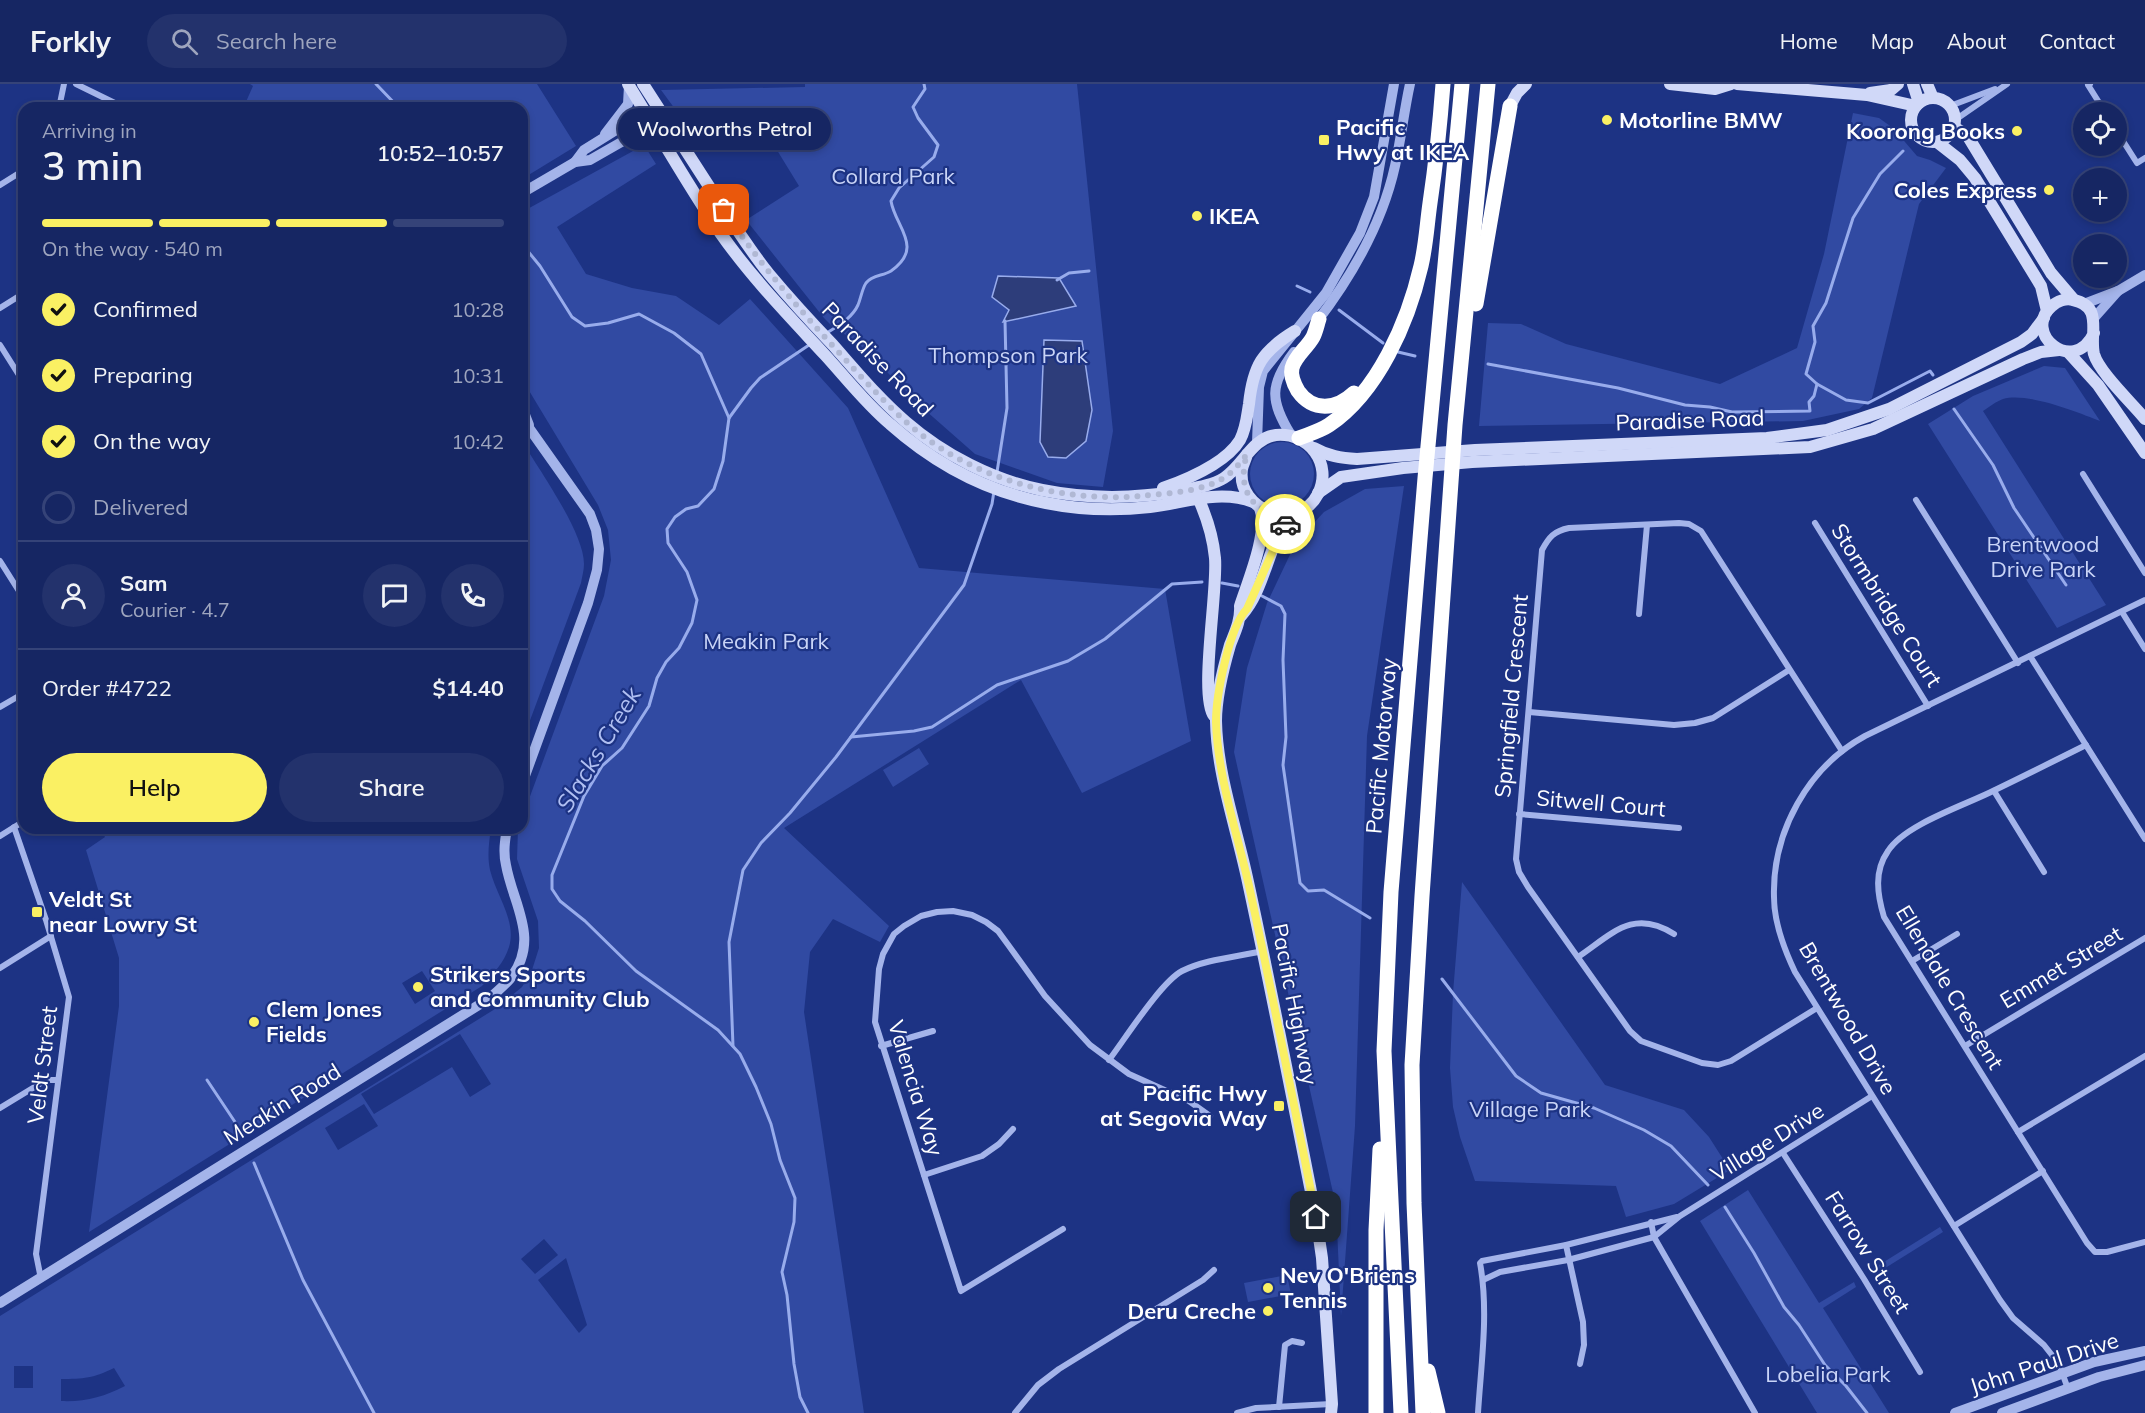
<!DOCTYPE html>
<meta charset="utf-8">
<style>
body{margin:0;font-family:Mulish,sans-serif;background:#23326c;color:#f1f3f6;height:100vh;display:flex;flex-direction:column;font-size:22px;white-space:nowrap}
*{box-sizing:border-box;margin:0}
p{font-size:20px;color:#9ea5be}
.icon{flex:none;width:33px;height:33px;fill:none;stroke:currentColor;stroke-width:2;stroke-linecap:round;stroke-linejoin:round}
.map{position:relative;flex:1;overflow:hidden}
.sheet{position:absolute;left:18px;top:18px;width:510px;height:732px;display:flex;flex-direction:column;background:#162663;border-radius:18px;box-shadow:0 3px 9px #0003,0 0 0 2px #354378}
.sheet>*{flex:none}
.controls{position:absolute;left:2073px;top:18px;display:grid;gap:12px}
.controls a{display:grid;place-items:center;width:54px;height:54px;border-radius:50%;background:#162663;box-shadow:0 3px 9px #0003,0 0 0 2px #354378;font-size:30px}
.pin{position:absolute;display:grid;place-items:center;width:51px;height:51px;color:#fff;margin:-26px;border-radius:12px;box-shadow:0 3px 9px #0006}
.courier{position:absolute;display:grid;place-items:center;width:60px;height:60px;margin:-30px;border:4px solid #faf063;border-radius:50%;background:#fff;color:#222;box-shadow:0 2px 8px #0007}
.bubble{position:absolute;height:42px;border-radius:21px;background:#162663;box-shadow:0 3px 9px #0003,0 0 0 2px #354378;font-size:20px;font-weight:600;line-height:42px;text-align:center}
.head em{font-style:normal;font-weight:600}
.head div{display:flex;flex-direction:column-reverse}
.head{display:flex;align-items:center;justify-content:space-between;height:102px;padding:0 24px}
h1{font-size:39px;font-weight:600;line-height:45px}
.bar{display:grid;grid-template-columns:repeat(4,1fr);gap:9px 6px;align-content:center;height:72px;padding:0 24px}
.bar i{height:8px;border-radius:4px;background:#354378}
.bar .on{background:#faf063}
.bar p{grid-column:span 4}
.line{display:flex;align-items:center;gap:15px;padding:0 24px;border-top:2px solid #354378}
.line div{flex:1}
.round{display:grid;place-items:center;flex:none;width:63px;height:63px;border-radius:32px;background:#23326c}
ol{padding:0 24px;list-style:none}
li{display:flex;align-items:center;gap:18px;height:66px}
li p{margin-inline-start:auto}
li .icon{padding:6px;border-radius:50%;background:#faf063;color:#111;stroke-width:4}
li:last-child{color:#9ea5be}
li i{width:33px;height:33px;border:3px solid #354378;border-radius:50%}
.button{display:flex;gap:12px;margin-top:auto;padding:12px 24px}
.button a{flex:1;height:69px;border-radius:36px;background:#faf063;color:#111;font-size:24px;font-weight:600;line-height:69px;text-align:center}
.button a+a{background:#23326c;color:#f1f3f6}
header{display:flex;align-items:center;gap:36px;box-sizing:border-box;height:84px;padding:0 30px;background:#162663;border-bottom:2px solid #354378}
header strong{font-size:28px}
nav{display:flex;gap:33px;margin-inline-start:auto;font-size:21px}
.search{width:420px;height:54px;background:#23326c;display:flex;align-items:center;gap:15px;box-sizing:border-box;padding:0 21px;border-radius:33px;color:#9ea5be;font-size:22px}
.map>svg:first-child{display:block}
</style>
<header>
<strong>Forkly</strong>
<div class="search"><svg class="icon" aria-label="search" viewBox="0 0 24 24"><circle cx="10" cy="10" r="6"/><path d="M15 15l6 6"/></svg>Search here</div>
<nav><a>Home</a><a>Map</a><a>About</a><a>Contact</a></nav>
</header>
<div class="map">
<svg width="2145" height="1329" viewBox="0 0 2145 1329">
<rect width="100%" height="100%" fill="#1d3384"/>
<g fill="#314aa2" fill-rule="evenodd">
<path d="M250 0H537L576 62 522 95V24H250L245 20 253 2Z"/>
<path d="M805 0H1077L1113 347 1103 403 1057 399 975 370 925 326 857 258 833 243 824 234 746 136 799 102 772 58 703 63 661 6 805 3Z"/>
<path d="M1853 29 1879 34 1893 44 1917 72 1930 76 1946 84 1919 120 1872 314 1859 325 1803 337 1479 342 1488 239 1521 240 1566 260 1720 300 1797 264 1824 170Z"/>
<path d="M644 61 656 80 557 143 586 190 632 204 676 212 719 241 750 215 848 324 919 484 1165 505 1191 657 1082 709 1021 596 784 744 889 842 880 858 833 835 810 868 804 928 864 1329H0V1232L495 925 522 903 532 886 539 864 538 837 517 775 518 745 522 744V734L604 512 611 476 608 446 598 421 522 295V128ZM460 950 491 1000 470 1013 452 983 374 1030 361 1010ZM364 1020 378 1042 338 1066 325 1044ZM544 1155 558 1171 535 1190 521 1175ZM566 1174 587 1241 579 1249 538 1196ZM14 1282H33V1304H14ZM114 1284 125 1302C104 1313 85 1318 61 1317V1295C83 1295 94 1294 114 1284Z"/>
<path d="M2044 282 2065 284 2100 337C2077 328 2028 308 2003 315 1997 317 1989 323 1983 327L2106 521 2057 544 1928 340 1973 312Z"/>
<path d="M522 357C539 386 584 448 584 480 584 486 582 493 581 499L522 658Z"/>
<circle cx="1282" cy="390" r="32"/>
<path d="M1404 402 1367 652 1355 1042 1341 1232 1336 1122 1234 668 1247 584 1267 519 1296 458 1324 428 1365 405Z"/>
<path d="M919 664 929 680 893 703 883 686Z"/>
<path d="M100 744H491C489 758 487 772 490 786 496 811 517 837 509 863 504 879 493 890 482 902L89 1148 119 922V874L86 766 105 753ZM422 887 435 907 415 920 402 899Z"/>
<path d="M1462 798 1605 1001 1684 1026 1709 1053 1730 1086 1674 1120 1626 1133 1616 1102 1475 1097 1460 1053 1453 1023 1450 984 1453 909Z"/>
<path d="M1748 1106 1819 1219 1854 1198 1856 1203 1823 1224 1889 1329H1817L1700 1137Z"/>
<path d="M1940 1143 1943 1148 1874 1191 1871 1186Z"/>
<path d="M1287 1191 1291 1210 1248 1218 1244 1199Z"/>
</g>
<g fill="#2d3d7a" stroke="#98acec" stroke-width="1.5">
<path d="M998 192 1059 194 1076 222 1003 238 1009 226 992 213Z"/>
<path d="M1044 256 1082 257 1092 326 1086 357 1066 374 1048 373 1040 358Z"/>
</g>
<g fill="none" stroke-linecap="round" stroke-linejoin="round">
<g stroke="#98acec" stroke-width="3">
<path d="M376 0 399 24"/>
<path d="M522 160 540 182 572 233 585 242 608 239 639 230 674 249 701 270 729 334"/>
<path d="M1057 196 1069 189 1089 187"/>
<path d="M1297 202 1310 208"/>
<path d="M1339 226 1383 259"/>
<path d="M827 249C839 241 852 234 858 221 861 214 862 205 866 199 872 191 883 192 891 187 925 163 895 143 891 117L899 104 934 73 938 61 918 34 913 23 925 5 924 0"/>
<path d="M1398 268 1415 272"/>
<path d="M1488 280 1618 304 1685 321 1710 323 1732 328 1810 327 1809 318 1814 312 1817 300 1806 290 1815 258 1813 242 1826 219 1853 134 1880 90 1903 67"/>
<path d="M1817 300 1846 316 1868 319 1930 287 1933 291"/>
<path d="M1954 325 1993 381 2014 424 2066 501"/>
<path d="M997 388 1007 324 1005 237"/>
<path d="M1222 499 1238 502"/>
<path d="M1262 512 1281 522 1285 530 1283 576 1286 653 1283 681 1300 799 1308 807 1324 806 1370 834"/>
<path d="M851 653 914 647 932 643 997 601 1068 577 1105 555 1172 500 1202 498"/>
<path d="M1442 895 1516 992 1541 1009 1594 1024 1644 1046 1671 1062 1708 1101"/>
<path d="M733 962 729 858 743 786 761 759 790 729 836 673 964 501 992 420 994 407"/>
<path d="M207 996 241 1047"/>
<path d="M254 1079 303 1196 374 1329"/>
<path d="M1725 1123 1754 1169 1784 1223 1799 1241 1825 1281 1846 1302 1867 1329"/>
<path d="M808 1329 800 1313 794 1280 787 1211 782 1188 794 1138 795 1114 780 1076 771 1040 756 1003 740 970 718 946 636 887 585 837 560 817 552 805V791L584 712 602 682 622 664 649 622 657 594 666 578 679 564 692 539 697 516 687 488 668 459 667 445 675 433 686 425 698 422 714 405 723 377 729 334 751 304 760 294 809 261"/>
</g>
<g stroke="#a4b4ea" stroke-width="6">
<path d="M76 0 125 24"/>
<path d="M2090 0 2088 1 2105 28"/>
<path d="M1950 22 1995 5"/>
<path d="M59 24 64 0"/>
<path d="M1955 36 2007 0"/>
<path d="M2116 46 2137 79 2145 74"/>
<path d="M0 101 24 86"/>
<path d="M0 224 24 209"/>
<path d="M0 261 24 299"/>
<path d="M2083 390 2145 489"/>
<path d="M1916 416 2018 579"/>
<path d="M1815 439 1928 622"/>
<path d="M0 477 24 515"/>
<path d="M2122 528 2145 565"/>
<path d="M1639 530 1647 441"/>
<path d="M2030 572 2145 755"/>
<path d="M0 623 24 609"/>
<path d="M1529 628 1674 641 1695 639 1713 634 1789 586"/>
<path d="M2086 661C2056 676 2026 691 1995 706 1966 721 1905 740 1888 767 1874 787 1877 810 1884 833L2087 1159 2095 1168H2107L2145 1158"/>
<path d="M1994 707 2044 788"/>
<path d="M1519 730 1679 744"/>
<path d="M14 743 46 836 69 913 36 1170 41 1195"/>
<path d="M0 752 24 737"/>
<path d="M1578 873C1612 850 1633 824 1674 850"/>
<path d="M1912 877 1957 850"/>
<path d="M0 884 51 852"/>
<path d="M1817 924 1731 977 1718 981 1702 979 1641 957 1630 947 1528 803 1519 788 1516 775 1542 466C1549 453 1554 447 1569 444L1679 439 1689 440 1701 447 1842 667"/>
<path d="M881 962 933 947"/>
<path d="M1965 962 2145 854"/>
<path d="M1109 976C1125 955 1161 898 1182 887 1206 875 1237 873 1263 867"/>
<path d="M0 1024 46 996H58"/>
<path d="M2018 1048 2145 972"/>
<path d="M1783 1069 1864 1195 1920 1288"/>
<path d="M924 1091 982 1072 999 1060 1013 1045"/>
<path d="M1651 1138 1654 1153 1755 1329"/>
<path d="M1954 1142 2043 1087"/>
<path d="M1063 1145 961 1207 875 938 879 885 883 870 894 850 904 842 921 832 937 828 953 827 972 831 986 838 998 847 1009 862 1045 912 1090 961 1129 990 1189 1017 1210 1032"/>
<path d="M1566 1161 1583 1238 1584 1261 1580 1280"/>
<path d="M1483 1196 1500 1188 1568 1176 1654 1153 1680 1132 1872 1012"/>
<path d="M2068 1305 2059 1280 2044 1261 2013 1234 2000 1216 1795 888C1784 865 1774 839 1774 813 1772 748 1808 683 1865 652L2145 516"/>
<path d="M1279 1323 1285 1261 1292 1257 1302 1259"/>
<path d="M1015 1329 1038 1301 1059 1285 1203 1196 1214 1186"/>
<path d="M1237 1329 1256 1324 1331 1320"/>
<path d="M1478 1329C1481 1280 1489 1228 1480 1179L1482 1177 1566 1161 1677 1133"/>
</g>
<g stroke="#a4b4ea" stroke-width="10">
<path d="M605 50 628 20 629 2"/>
<path d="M575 78 584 66 645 28H651"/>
<path d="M522 109 575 78 590 76 653 40 656 35"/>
<path d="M2084 220 2118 207 2145 191"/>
<path d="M2094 234 2118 207"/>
<path d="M1316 239C1352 192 1382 141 1395 82 1401 55 1404 27 1410 0"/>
<path d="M522 323 529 341"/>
<path d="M522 334 590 430 596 446 599 465 597 486 588 519 522 700"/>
<path d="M1291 351C1270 317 1269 301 1294 268"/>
<path d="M1257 359 1259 303 1263 287 1326 209 1360 149 1374 113 1394 0"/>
<path d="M0 1219 490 914C496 908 504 902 510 895 541 855 513 821 506 781 503 768 505 756 507 744"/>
<path d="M1955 1329 2094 1278 2145 1267"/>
<path d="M2002 1329 2099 1293 2145 1281"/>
</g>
<g stroke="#d0d8f8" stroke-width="12">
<path d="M628 0C659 50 688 102 721 150 752 194 789 232 825 271 846 294 866 320 890 340 935 380 988 408 1046 419 1081 426 1115 427 1150 423 1184 419 1220 405 1253 418"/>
<path d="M643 0C666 36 689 71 712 107 730 135 748 164 769 190 789 214 811 238 833 261 856 287 879 315 906 338 944 371 993 396 1042 406 1087 415 1133 415 1179 407 1194 404 1211 402 1224 394 1243 382 1252 354 1276 351 1309 348 1333 380 1318 410 1298 449 1236 427 1242 385 1243 380 1246 375 1247 370"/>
<path d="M1670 0 1715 5 1731 0"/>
<path d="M1737 0 1867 11 1916 22"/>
<path d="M1913 0 1919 19"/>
<path d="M1927 0 1933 14"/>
<path d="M1870 9 1891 6 1898 0"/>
<circle cx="1933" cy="36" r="22"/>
<path d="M1510 22 1517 9 1526 0"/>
<path d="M1954 43 1967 51 2051 189 2074 216"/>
<path d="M1937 58 1960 76 1975 94 2041 202 2047 227"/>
<path d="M2094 249C2073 293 2021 248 2052 222 2057 217 2066 214 2073 216 2104 222 2089 250 2094 270 2099 288 2132 319 2145 335"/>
<path d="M2068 268 2098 301 2145 369"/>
<path d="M1314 364C1328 372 1341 374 1357 375L1475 366 1767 354 1827 346 1889 325 2021 258 2032 250 2044 234"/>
<path d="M1163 404C1188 395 1226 379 1240 356 1246 345 1247 332 1249 320 1253 282 1262 267 1295 247"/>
<path d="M1318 409 1341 393 1403 384 1472 378 1810 363 1873 345 2023 275 2041 268 2059 266"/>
<path d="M1199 416C1207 434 1213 453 1215 474 1218 506 1199 612 1214 632"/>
<path d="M1260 424C1269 448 1248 497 1240 522 1241 536 1235 548 1230 561 1223 585 1216 612 1216 637 1217 691 1237 745 1248 798 1272 909 1294 1021 1316 1133L1322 1174 1332 1320 1331 1329"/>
<path d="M1241 532C1267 503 1267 458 1293 429"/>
</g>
<g stroke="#fff" stroke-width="15">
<path d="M1476 220 1510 22"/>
<path d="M1319 235C1317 241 1316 247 1313 253 1307 264 1295 272 1292 284 1290 292 1294 300 1298 307 1313 328 1336 326 1354 309"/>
<path d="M1299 354C1309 350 1320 347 1329 341 1378 308 1408 238 1421 182 1426 161 1427 140 1430 119 1436 79 1440 40 1443 0"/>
<path d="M1428 1287 1438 1329"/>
<path d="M1376 1329V1146L1380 1065"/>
<path d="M1401 1329 1384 967 1391 808 1425 394 1462 0"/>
<path d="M1423 1329 1414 1119 1412 981 1422 812 1455 341 1488 0"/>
</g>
</g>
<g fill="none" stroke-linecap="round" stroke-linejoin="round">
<path stroke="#b0b8d4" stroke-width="6" stroke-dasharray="0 10.8" d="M724 126C756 175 793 218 832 261 856 287 879 313 905 337 968 394 1058 419 1142 412 1168 409 1203 408 1225 393 1234 387 1241 378 1247 370 1236 406 1253 434 1293 429L1285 440"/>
<path stroke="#faf063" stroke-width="8" d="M1285 440 1247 525C1229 543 1216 612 1216 638 1218 696 1239 754 1251 811 1274 918 1295 1025 1316 1133"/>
</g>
<g fill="#faf063" stroke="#1d3384" stroke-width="2">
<circle cx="1607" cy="36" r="6"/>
<circle cx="2017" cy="47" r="6"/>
<rect x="1318" y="50" width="12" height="12" rx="3"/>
<circle cx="2049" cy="106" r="6"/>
<circle cx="1197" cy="132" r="6"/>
<rect x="31" y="822" width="12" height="12" rx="3"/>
<circle cx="418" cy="903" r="6"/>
<circle cx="254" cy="938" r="6"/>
<rect x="1273" y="1016" width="12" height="12" rx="3"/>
<circle cx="1268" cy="1204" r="6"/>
<circle cx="1268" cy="1227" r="6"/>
</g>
<g text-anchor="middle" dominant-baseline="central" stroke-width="4.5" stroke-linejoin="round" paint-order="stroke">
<g font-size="22" font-weight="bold" fill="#fff" stroke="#1d3384" text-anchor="start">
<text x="1619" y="36">Motorline BMW</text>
<text x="1336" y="43">Pacific<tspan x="1336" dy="25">Hwy at IKEA</tspan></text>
<text x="2005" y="47" text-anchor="end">Koorong Books</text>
<text x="2037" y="106" text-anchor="end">Coles Express</text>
<text x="1209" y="132">IKEA</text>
<text x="49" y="815">Veldt St<tspan x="49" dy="25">near Lowry St</tspan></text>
<text x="430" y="890">Strikers Sports<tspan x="430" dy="25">and Community Club</tspan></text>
<text x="266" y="925">Clem Jones<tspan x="266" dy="25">Fields</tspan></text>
<text x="1267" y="1009" text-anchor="end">Pacific Hwy<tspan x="1267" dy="25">at Segovia Way</tspan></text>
<text x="1280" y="1191">Nev O'Briens<tspan x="1280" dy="25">Tennis</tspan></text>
<text x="1256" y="1227" text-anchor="end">Deru Creche</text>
</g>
<g font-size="22" fill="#c9d4f7" stroke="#1d3384">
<text x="893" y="92">Collard Park</text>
<text x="1008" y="271">Thompson Park</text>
<text x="2043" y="460">Brentwood<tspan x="2043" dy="25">Drive Park</tspan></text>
<text x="766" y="557">Meakin Park</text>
<text x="1530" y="1025">Village Park</text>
<text x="1828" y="1290">Lobelia Park</text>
</g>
<g font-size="22" fill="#fff" stroke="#1d3384">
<text transform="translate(878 275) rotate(46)">Paradise Road</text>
<text transform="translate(1690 336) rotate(-2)">Paradise Road</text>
<text transform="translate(1887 521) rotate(58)">Stormbridge Court</text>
<text transform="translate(1511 612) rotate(-85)">Springfield Crescent</text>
<text transform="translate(1381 662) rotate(-85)">Pacific Motorway</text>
<text transform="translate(1601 719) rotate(5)">Sitwell Court</text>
<text transform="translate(2061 883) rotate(-31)">Emmet Street</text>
<text transform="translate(1950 903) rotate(59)">Ellendale Crescent</text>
<text transform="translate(1295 920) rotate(79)">Pacific Highway</text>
<text transform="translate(1848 934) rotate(60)">Brentwood Drive</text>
<text transform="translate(42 981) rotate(-83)">Veldt Street</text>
<text transform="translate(916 1004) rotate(73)">Valencia Way</text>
<text transform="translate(282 1020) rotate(-32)">Meakin Road</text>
<text transform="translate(1767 1058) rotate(-32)">Village Drive</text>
<text transform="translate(1868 1168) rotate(58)">Farrow Street</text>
<text transform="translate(2044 1279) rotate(-18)">John Paul Drive</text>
</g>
<g font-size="24" font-style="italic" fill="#b0bff2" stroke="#1d3384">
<text transform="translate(598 665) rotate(-59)">Slacks Creek</text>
</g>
</g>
</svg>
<div class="controls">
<a><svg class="icon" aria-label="locate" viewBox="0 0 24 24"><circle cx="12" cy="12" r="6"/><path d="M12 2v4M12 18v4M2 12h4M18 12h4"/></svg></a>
<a>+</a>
<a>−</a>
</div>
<div class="pin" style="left:724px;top:126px;background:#ea580c"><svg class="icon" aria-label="bag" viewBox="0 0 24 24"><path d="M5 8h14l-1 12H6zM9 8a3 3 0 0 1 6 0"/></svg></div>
<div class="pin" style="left:1316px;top:1133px;background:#1f2937"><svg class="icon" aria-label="home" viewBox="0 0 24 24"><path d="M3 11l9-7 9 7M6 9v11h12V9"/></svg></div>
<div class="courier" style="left:1285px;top:440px"><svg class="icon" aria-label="car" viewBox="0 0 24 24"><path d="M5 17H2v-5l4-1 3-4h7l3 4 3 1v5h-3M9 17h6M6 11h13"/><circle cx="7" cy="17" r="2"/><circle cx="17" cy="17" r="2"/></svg></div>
<div class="bubble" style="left:618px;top:24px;width:213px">Woolworths Petrol</div>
<section class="sheet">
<div class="head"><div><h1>3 min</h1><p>Arriving in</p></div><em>10:52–10:57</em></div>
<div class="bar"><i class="on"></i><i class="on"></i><i class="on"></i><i></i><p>On the way · 540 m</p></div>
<ol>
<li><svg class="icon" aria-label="check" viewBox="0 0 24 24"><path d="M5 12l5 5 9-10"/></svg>Confirmed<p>10:28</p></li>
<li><svg class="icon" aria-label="check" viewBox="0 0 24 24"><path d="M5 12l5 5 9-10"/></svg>Preparing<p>10:31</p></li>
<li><svg class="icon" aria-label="check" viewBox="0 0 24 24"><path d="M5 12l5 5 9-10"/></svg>On the way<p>10:42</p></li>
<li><i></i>Delivered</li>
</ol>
<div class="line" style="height:108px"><a class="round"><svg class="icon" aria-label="person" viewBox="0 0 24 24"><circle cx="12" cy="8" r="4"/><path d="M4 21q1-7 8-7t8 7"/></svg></a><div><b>Sam</b><p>Courier · 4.7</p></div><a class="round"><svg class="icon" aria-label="chat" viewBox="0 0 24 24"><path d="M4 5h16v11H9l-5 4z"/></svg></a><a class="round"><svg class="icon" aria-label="phone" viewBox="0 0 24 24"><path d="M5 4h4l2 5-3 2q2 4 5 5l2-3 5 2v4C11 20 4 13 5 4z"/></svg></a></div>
<div class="line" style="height:78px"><div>Order #4722</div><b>$14.40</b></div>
<div class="button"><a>Help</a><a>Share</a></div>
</section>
</div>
